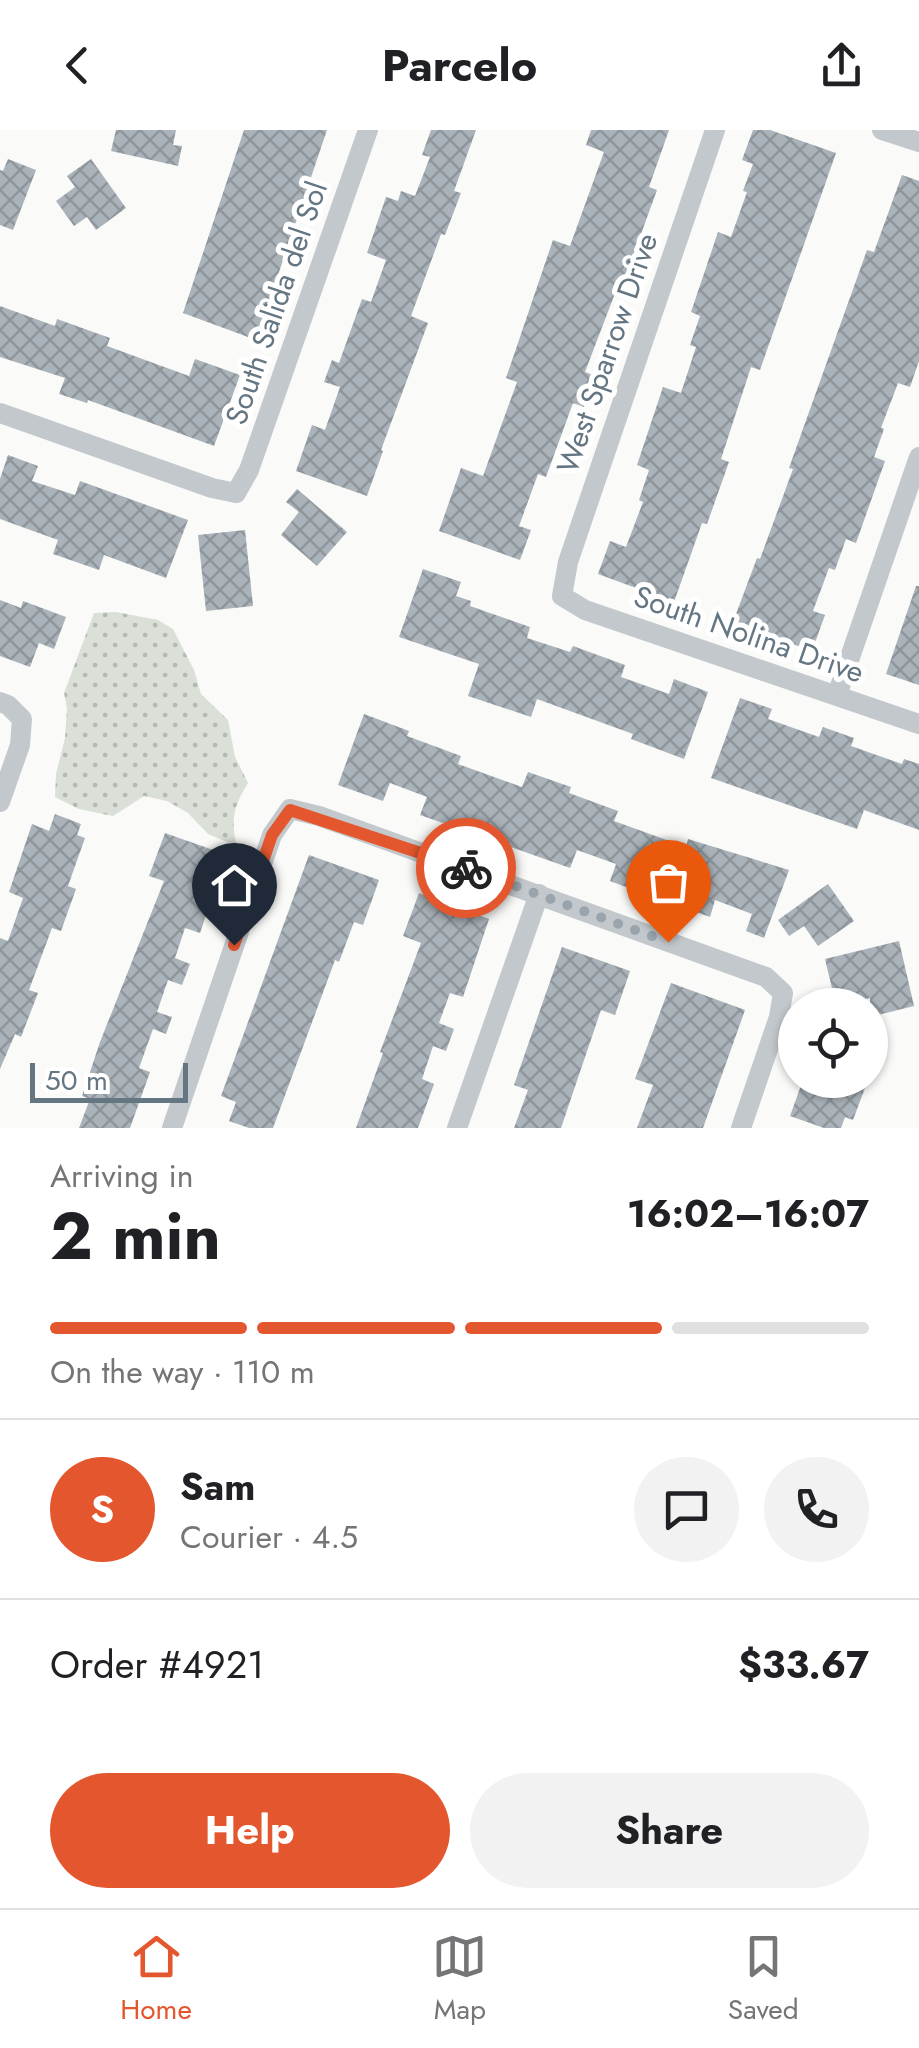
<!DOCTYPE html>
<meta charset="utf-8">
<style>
body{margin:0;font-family:Jost,sans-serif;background:#f2f2f2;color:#202124;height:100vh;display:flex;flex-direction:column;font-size:38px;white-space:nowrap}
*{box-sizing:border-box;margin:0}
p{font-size:32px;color:#757577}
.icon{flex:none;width:55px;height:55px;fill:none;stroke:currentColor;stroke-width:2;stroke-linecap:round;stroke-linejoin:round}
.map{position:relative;height:998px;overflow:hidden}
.drawer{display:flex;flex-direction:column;background:#fff;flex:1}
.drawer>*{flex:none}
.controls{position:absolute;left:778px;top:858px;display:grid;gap:20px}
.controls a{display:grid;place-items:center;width:110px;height:110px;border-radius:50%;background:#fff;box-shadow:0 2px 8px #0004;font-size:50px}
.scale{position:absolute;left:30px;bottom:25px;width:158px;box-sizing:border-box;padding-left:10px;border:5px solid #657683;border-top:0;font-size:28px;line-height:35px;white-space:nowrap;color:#657683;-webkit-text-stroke:8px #fff;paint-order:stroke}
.pin{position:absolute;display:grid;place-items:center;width:85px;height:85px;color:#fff;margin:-102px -42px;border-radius:50% 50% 50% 0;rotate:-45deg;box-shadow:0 0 10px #0007}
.pin .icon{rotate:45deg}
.courier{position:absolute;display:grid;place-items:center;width:100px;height:100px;margin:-50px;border:8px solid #e4572e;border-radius:50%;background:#fff;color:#222;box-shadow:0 2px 12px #0007}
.head em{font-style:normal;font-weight:700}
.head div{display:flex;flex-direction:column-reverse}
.head{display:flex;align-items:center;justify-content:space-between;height:170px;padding:0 50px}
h1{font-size:65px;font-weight:700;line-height:75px}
.bar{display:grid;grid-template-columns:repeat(4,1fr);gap:15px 10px;align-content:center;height:120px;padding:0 50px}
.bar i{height:12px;border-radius:8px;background:#e0e0e0}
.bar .active{background:#e4572e}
.bar p{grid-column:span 4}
.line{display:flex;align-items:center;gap:25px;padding:0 50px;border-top:2px solid #e0e0e0}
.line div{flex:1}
.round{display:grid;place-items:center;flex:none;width:105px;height:105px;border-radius:52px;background:#f2f2f2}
.primary-button{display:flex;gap:20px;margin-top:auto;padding:20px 50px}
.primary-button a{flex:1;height:115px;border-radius:60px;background:#e4572e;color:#fff;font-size:40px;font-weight:700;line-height:115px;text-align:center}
.primary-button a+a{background:#f2f2f2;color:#202124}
header{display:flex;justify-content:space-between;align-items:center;height:130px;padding:0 50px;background:#fff;font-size:45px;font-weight:700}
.dock{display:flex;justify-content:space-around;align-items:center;height:140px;border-top:2px solid #e0e0e0;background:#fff;font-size:28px;color:#757577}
.dock a{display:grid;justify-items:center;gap:5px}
.dock .active{color:#e4572e}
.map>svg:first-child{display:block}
</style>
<header><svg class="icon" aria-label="back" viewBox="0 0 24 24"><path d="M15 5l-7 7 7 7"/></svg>Parcelo<svg class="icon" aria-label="share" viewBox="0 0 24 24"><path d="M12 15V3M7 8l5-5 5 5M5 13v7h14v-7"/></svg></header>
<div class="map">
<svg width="919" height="998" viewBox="0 0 919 998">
<defs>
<pattern id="park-dots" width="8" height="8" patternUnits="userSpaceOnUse" patternTransform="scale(2.5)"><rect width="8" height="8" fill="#dadfd7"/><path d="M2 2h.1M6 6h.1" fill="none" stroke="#b4b9b4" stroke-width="1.8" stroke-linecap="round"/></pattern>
<pattern id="building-cross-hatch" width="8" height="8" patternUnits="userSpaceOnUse" patternTransform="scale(2.5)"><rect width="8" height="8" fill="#aab3b9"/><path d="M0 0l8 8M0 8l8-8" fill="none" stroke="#8e969c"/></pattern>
</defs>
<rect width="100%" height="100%" fill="#fafaf8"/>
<path fill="url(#park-dots)" d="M116 482 158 490 173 499 194 540 201 564 228 590 235 627 248 653C234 675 230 690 237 716L208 704 188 683 167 671 144 666 113 686 79 679 55 667 56 644 65 608 67 578 64 563 94 483Z"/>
<g fill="url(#building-cross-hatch)">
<path d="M116 0H176L173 15 182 16 178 36 111 21Z"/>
<path d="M244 0H327L256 210 183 183Z"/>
<path d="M431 0H476L454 61 461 63 445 105 441 104 411 186 428 193 381 320 383 321 367 366 296 341 312 295 325 300 340 257 324 252 332 230 339 233 362 169 371 172 386 130 367 123 386 67 398 71 401 61 415 66 430 27 422 25Z"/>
<path d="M591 0H669L649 57 657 60 629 137 633 138 623 169 614 166 585 242 595 246 584 277 573 273 546 347 538 344 519 396 531 400 520 430 439 401 461 338 483 346 517 252 506 248 553 110 570 116 604 22 586 15Z"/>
<path d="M753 0H770L836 23 760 240 751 237 721 329 729 332 707 394 702 393 674 472 598 444 610 411 626 417 643 372 639 370 649 340 637 335 663 257 681 263 696 217 690 215 700 186 691 182 718 102 731 107 747 62 743 61 753 34 742 30Z"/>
<path d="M8 29 36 40 13 100 0 95V40L3 41Z"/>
<path d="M91 29 126 78 96 100 87 87 74 96 56 71 75 57 67 46Z"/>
<path d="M902 45 919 51V231L910 257 898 253 881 298 884 299 874 327 885 331 856 413 846 409 835 440 829 438 813 481 825 485 812 521 733 492 757 428 760 429 793 339 789 338 867 120 874 122Z"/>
<path d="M0 176 55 196 57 189 110 208 107 216 189 246 195 229 240 245 214 316 88 270 87 273 59 264 65 248 0 227Z"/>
<path d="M8 325 38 336 32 351 75 365 80 351 188 390 166 448 104 425 99 440 53 424 58 410 0 389V349Z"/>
<path d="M297 359 347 402 317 436 281 405 299 382 286 372Z"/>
<path d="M245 400 253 476 206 481 198 405Z"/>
<path d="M423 439 461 452 456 466 471 471 470 476 530 497 527 508 570 522 573 516 625 535 621 547 669 564 674 549 708 562 684 629 631 609 633 604 537 569 531 587 468 566 479 534 399 507Z"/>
<path d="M916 456H919V555L886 544Z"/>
<path d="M0 470 21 478 23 471 66 487 54 519 39 513 30 537 0 526Z"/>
<path d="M740 568 772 579 768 589 819 607 823 597 854 608 851 616 902 634 904 629 919 634V700L864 680 857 699 711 648Z"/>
<path d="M364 584 409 601 407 606 461 626 458 634 522 657 528 642 571 657 569 663 618 681 614 691 686 717 688 709 789 740 764 808 746 801 752 784 715 770 710 787 693 781 697 772 658 759 655 768 610 751 616 734 577 720 570 738 420 685 427 667 390 653 383 671 338 655Z"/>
<path d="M55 684 81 694 77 705 85 708 68 756 76 759 61 801 52 798 29 860 38 863 21 907 15 904 0 939V808L8 811 23 768 9 762 32 694 49 701Z"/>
<path d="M165 703 219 722 200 776 208 779 200 803 185 798 175 828 190 834 182 855 168 850 157 882 172 887 166 904 153 899 139 938 150 942 130 998H79L90 969 82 966 100 912 164 751 149 746Z"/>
<path d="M309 725 379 750 363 795 354 792 339 832 335 830 273 998H249L229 991 236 972 221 966Z"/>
<path d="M828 754 854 791 818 816 804 796 789 806 778 790Z"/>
<path d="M419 763 489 789 463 867 450 863 439 893 454 899 446 921 433 916 422 949 434 954 418 998H356L383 923 380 922 421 813 403 806Z"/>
<path d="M899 811 914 876 870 887V868L836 875 825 829Z"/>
<path d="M562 817 630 841 615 885 601 880 561 998H514L528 960 514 955Z"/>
<path d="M671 853 745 880 703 998H637L653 955 635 949Z"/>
<path d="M803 950H868L853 990 845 987 841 998H824L790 986Z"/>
</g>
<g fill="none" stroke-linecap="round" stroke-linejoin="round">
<g stroke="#c3c8cc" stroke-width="20">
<path d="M715 0 568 432 562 466 585 480 919 594"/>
<path d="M882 0 919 12"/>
<path d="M0 283 212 358 236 363 249 340 368 0"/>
<path d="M837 565 919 327"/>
<path d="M0 572 8 575 22 589 20 615 0 672"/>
<path d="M172 998 272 705 290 679 319 686 766 847 783 863 779 887 741 998"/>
<path d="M457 998 539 764"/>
</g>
</g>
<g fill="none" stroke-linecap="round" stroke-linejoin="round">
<path stroke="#99a4ac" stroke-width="10" stroke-dasharray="0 18" d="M466 738 668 812"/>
<path stroke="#e4572e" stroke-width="12" d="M234 815 272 705 290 680 466 738"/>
</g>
<g text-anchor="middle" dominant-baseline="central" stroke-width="10" stroke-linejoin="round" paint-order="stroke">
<g font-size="30" fill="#657683" stroke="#fff">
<text transform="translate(276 173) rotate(-71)">South Salida del Sol</text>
<text transform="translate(607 223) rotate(-71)">West Sparrow Drive</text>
<text transform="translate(749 504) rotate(19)">South Nolina Drive</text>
</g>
</g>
</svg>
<div class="controls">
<a><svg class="icon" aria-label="locate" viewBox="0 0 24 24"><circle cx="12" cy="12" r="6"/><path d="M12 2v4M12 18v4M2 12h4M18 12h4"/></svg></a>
</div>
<div class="scale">50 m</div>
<div class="pin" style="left:668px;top:812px;background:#ea580c"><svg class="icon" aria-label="bag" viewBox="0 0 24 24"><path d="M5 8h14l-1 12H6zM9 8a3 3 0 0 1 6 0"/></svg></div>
<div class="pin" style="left:234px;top:815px;background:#1f2937"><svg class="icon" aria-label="home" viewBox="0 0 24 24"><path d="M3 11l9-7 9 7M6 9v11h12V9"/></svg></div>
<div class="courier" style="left:466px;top:738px"><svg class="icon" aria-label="bike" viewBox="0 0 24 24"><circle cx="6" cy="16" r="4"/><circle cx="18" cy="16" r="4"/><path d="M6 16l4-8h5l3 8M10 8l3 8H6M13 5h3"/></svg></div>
</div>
<section class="drawer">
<div class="head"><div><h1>2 min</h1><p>Arriving in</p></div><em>16:02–16:07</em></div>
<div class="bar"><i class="active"></i><i class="active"></i><i class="active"></i><i></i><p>On the way · 110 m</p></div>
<div class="line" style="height:180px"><b class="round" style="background:#e4572e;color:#fff">S</b><div><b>Sam</b><p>Courier · 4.5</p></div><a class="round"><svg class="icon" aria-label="chat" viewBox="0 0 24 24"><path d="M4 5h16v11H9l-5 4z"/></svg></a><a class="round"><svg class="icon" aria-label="phone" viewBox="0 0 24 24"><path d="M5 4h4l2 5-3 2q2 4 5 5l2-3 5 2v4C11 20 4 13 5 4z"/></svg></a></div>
<div class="line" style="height:130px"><div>Order #4921</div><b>$33.67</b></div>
<div class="primary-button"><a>Help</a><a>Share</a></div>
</section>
<nav class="dock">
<a class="active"><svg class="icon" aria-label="home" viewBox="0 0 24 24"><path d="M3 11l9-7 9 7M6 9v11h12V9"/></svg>Home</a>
<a><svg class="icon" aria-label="map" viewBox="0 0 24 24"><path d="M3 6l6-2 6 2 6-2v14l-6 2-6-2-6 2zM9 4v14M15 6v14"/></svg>Map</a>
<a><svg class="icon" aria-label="saved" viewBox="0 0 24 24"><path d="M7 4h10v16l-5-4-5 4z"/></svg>Saved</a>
</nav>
